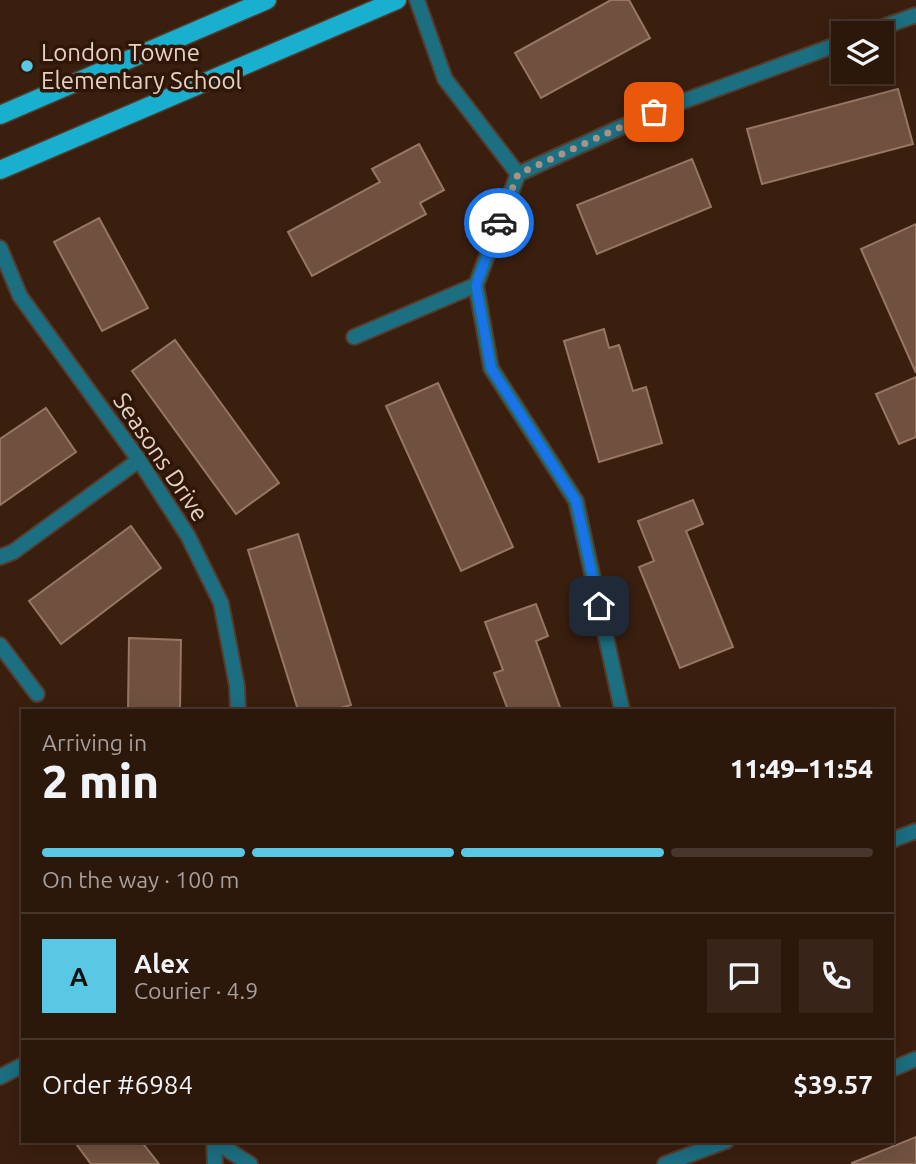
<!DOCTYPE html>
<meta charset="utf-8">
<style>
body{margin:0;font-family:Ubuntu,sans-serif;background:#382419;color:#f1f3f6;height:100vh;display:flex;flex-direction:column;font-size:26px;white-space:nowrap}
*{box-sizing:border-box;margin:0}
p{font-size:23px;color:#a69f9d}
.icon{flex:none;width:38px;height:38px;fill:none;stroke:currentColor;stroke-width:2;stroke-linecap:round;stroke-linejoin:round}
.map{position:relative;flex:1;overflow:hidden}
.drawer{position:absolute;left:21px;top:709px;width:873px;height:434px;display:flex;flex-direction:column;background:#2c170b;border-radius:0px;box-shadow:0 4px 18px #0003,0 0 0 2px #48362c}
.drawer>*{flex:none}
.buttons{position:absolute;left:831px;top:21px;display:grid;gap:14px}
.buttons a{display:grid;place-items:center;width:63px;height:63px;border-radius:0px;background:#2c170b;box-shadow:0 4px 18px #0003,0 0 0 2px #48362c;font-size:35px}
.pin{position:absolute;display:grid;place-items:center;width:60px;height:60px;color:#fff;margin:-30px;border-radius:14px;box-shadow:0 4px 10px #0006}
.courier{position:absolute;display:grid;place-items:center;width:70px;height:70px;margin:-35px;border:5px solid #1a73e8;border-radius:50%;background:#fff;color:#222;box-shadow:0 2px 9px #0007}
.headline em{font-style:normal;font-weight:800}
.headline div{display:flex;flex-direction:column-reverse}
.headline{display:flex;align-items:center;justify-content:space-between;height:119px;padding:0 21px}
h1{font-size:46px;font-weight:800;line-height:52px}
.bar{display:grid;grid-template-columns:repeat(4,1fr);gap:10px 7px;align-content:center;height:84px;padding:0 21px}
.bar i{height:9px;border-radius:5px;background:#48362c}
.bar .selected{background:#59c8e5}
.bar p{grid-column:span 4}
.line{display:flex;align-items:center;gap:18px;padding:0 21px;border-top:2px solid #48362c}
.line div{flex:1}
.round{display:grid;place-items:center;flex:none;width:74px;height:74px;border-radius:0px;background:#382419}
.map>svg:first-child{display:block}
</style>
<div class="map">
<svg width="916" height="1164" viewBox="0 0 916 1164">
<rect width="100%" height="100%" fill="#3a1f0f"/>
<g fill="#70513f" stroke="#977764" stroke-width="2">
<path d="M611 0H629L650 38 541 98 515 53Z"/>
<path d="M898 89 913 144 762 184 747 129Z"/>
<path d="M419 144 444 190 420 203 426 214 312 276 288 232 380 182 372 169Z"/>
<path d="M692 159 711 207 597 254 577 205Z"/>
<path d="M99 218 148 308 102 331 54 242Z"/>
<path d="M916 224V373L861 249Z"/>
<path d="M604 329 609 348 619 345 633 391 646 387 662 443 599 462 564 341Z"/>
<path d="M175 340 279 483 236 514 132 371Z"/>
<path d="M916 377V437L899 444 876 394Z"/>
<path d="M438 383 513 547 461 571 386 406Z"/>
<path d="M46 408 76 452 0 505V439Z"/>
<path d="M693 500 703 524 686 531 733 647 680 668 639 567 654 561 638 521Z"/>
<path d="M131 526 161 568 61 644 29 601Z"/>
<path d="M298 534 351 705 333 710H298L248 550Z"/>
<path d="M536 604 548 636 536 641 561 710H508L494 673 503 670 485 622Z"/>
<path d="M129 638 181 640 180 710H128Z"/>
<path d="M916 1137V1164H852V1163Z"/>
<path d="M74 1141H141L159 1164H91Z"/>
</g>
<g fill="none" stroke-linecap="round" stroke-linejoin="round">
<g stroke="#553b2c" stroke-width="18">
<g id="minor">
<path d="M417 0 445 79 518 174"/>
<path d="M866 33 916 15"/>
<path d="M0 248 20 296 139 460 188 536 221 603 237 686 238 710"/>
<path d="M354 337 476 285"/>
<path d="M0 557 13 552 139 460"/>
<path d="M0 645 37 694"/>
<path d="M622 710 576 501 491 368 476 285 518 174 654 112 844 42"/>
<path d="M892 840 916 831"/>
<path d="M892 1069 916 1059"/>
<path d="M0 1077 23 1065"/>
<path d="M214 1141 250 1164"/>
<path d="M214 1141 215 1164"/>
<path d="M665 1164 726 1141"/>
</g>
</g>
<g stroke="#553b2c" stroke-width="21">
<g id="primary">
<path d="M0 115 267 0"/>
<path d="M0 170 397 0"/>
</g>
</g>
<use href="#minor" stroke="#1c6e81" stroke-width="14"/>
<use href="#primary" stroke="#19b0cf" stroke-width="18"/>
</g>
<g fill="none" stroke-linecap="round" stroke-linejoin="round">
<path stroke="#a89387" stroke-width="7" stroke-dasharray="0 12.6" d="M499 223 518 174 654 112"/>
<path stroke="#1a73e8" stroke-width="9" d="M499 223 476 285 491 368 576 501 599 606"/>
</g>
<circle fill="#59c8e5" stroke="#2f1605" stroke-width="2.5" cx="27" cy="66" r="7"/>
<g text-anchor="middle" dominant-baseline="central" stroke-width="7" stroke-linejoin="round" paint-order="stroke">
<g font-size="24" fill="#e3d1c7" stroke="#2f1605" text-anchor="start">
<text x="41" y="52">London Towne<tspan x="41" dy="28">Elementary School</tspan></text>
</g>
<g font-size="24" fill="#e3d1c7" stroke="#2f1605">
<text transform="translate(161 457) rotate(56)">Seasons Drive</text>
</g>
</g>
</svg>
<div class="buttons">
<a><svg class="icon" aria-label="layers" viewBox="0 0 24 24"><path d="M12 4l9 5-9 5-9-5zM3 14l9 5 9-5"/></svg></a>
</div>
<div class="pin" style="left:654px;top:112px;background:#ea580c"><svg class="icon" aria-label="bag" viewBox="0 0 24 24"><path d="M5 8h14l-1 12H6zM9 8a3 3 0 0 1 6 0"/></svg></div>
<div class="pin" style="left:599px;top:606px;background:#1f2937"><svg class="icon" aria-label="home" viewBox="0 0 24 24"><path d="M3 11l9-7 9 7M6 9v11h12V9"/></svg></div>
<div class="courier" style="left:499px;top:223px"><svg class="icon" aria-label="car" viewBox="0 0 24 24"><path d="M5 17H2v-5l4-1 3-4h7l3 4 3 1v5h-3M9 17h6M6 11h13"/><circle cx="7" cy="17" r="2"/><circle cx="17" cy="17" r="2"/></svg></div>
<section class="drawer">
<div class="headline"><div><h1>2 min</h1><p>Arriving in</p></div><em>11:49–11:54</em></div>
<div class="bar"><i class="selected"></i><i class="selected"></i><i class="selected"></i><i></i><p>On the way · 100 m</p></div>
<div class="line" style="height:126px"><b class="round" style="background:#59c8e5;color:#111">A</b><div><b>Alex</b><p>Courier · 4.9</p></div><a class="round"><svg class="icon" aria-label="chat" viewBox="0 0 24 24"><path d="M4 5h16v11H9l-5 4z"/></svg></a><a class="round"><svg class="icon" aria-label="phone" viewBox="0 0 24 24"><path d="M5 4h4l2 5-3 2q2 4 5 5l2-3 5 2v4C11 20 4 13 5 4z"/></svg></a></div>
<div class="line" style="height:91px"><div>Order #6984</div><b>$39.57</b></div>
</section>
</div>
